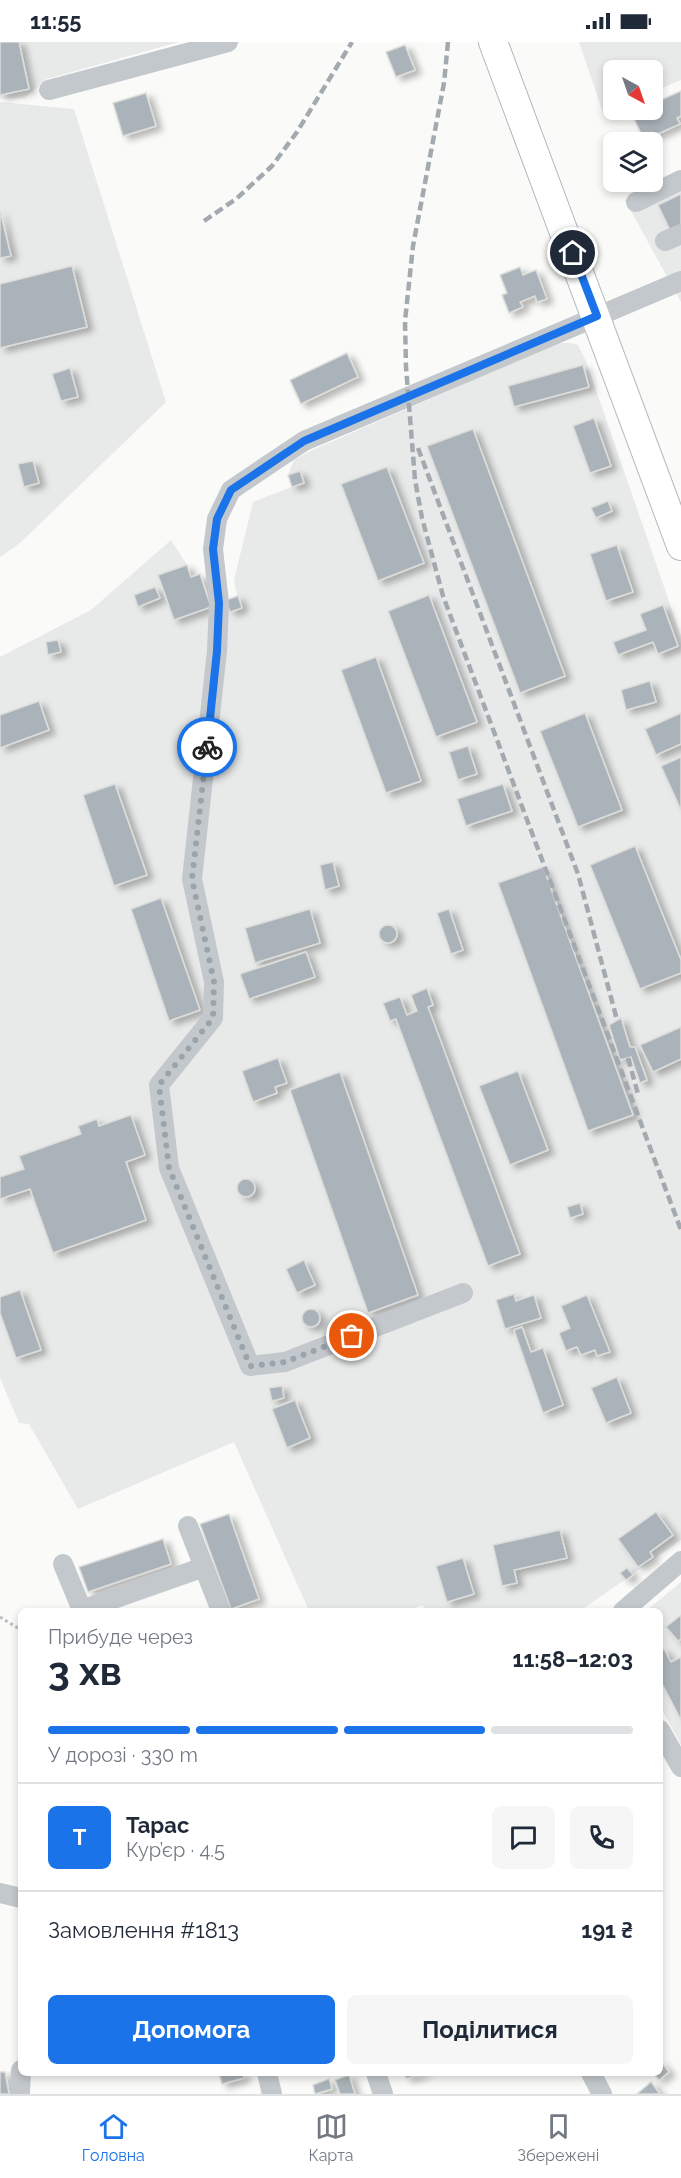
<!DOCTYPE html>
<html lang="uk">
<meta charset="utf-8">
<style>
body{margin:0;font-family:Raleway,sans-serif;background:#f6f6f7;color:#1f2937;height:100vh;display:flex;flex-direction:column;font-size:22px;white-space:nowrap}
*{box-sizing:border-box;margin:0}
p{font-size:20px;color:#747a83}
.icon{flex:none;width:33px;height:33px;fill:none;stroke:currentColor;stroke-width:2;stroke-linecap:round;stroke-linejoin:round}
.map{position:relative;flex:1;overflow:hidden}
.sheet{position:absolute;left:18px;top:1566px;width:645px;height:468px;display:flex;flex-direction:column;background:#fff;border-radius:9px;box-shadow:0 3px 9px #0003}
.sheet>*{flex:none}
.needle{width:39px;rotate:140deg}
.buttons{position:absolute;left:603px;top:18px;display:grid;gap:12px}
.buttons a{display:grid;place-items:center;width:60px;height:60px;border-radius:9px;background:#fff;box-shadow:0 3px 9px #0003;font-size:30px}
.pin{position:absolute;display:grid;place-items:center;width:51px;height:51px;color:#fff;margin:-26px;border:3px solid #fff;border-radius:50%;box-shadow:0 2px 6px #0007}
.courier{position:absolute;display:grid;place-items:center;width:60px;height:60px;margin:-30px;border:4px solid #1a73e8;border-radius:50%;background:#fff;color:#222;box-shadow:0 2px 8px #0007}
.summary em{font-style:normal;font-weight:700}
.summary div{display:flex;flex-direction:column-reverse}
.summary{display:flex;align-items:center;justify-content:space-between;height:102px;padding:0 30px}
h1{font-size:39px;font-weight:700;line-height:45px}
.bar{display:grid;grid-template-columns:repeat(4,1fr);gap:9px 6px;align-content:center;height:72px;padding:0 30px}
.bar i{height:8px;border-radius:4px;background:#e0e1e3}
.bar .on{background:#1a73e8}
.bar p{grid-column:span 4}
.line{display:flex;align-items:center;gap:15px;padding:0 30px;border-top:2px solid #e0e1e3}
.line div{flex:1}
.round{display:grid;place-items:center;flex:none;width:63px;height:63px;border-radius:9px;background:#f6f6f7}
.cta{display:flex;gap:12px;margin-top:auto;padding:12px 30px}
.cta a{flex:1;height:69px;border-radius:9px;background:#1a73e8;color:#fff;font-size:24px;font-weight:700;line-height:69px;text-align:center}
.cta a+a{background:#f6f6f7;color:#1f2937}
.status{display:flex;justify-content:space-between;align-items:center;height:42px;padding:0 30px;background:#fff;direction:ltr}
.status svg{height:16px;fill:currentColor}
.tab-bar{display:flex;justify-content:space-around;align-items:center;height:84px;border-top:2px solid #e0e1e3;background:#fff;font-size:16px;color:#747a83}
.tab-bar a{display:grid;justify-items:center;gap:3px}
.tab-bar .on{color:#1a73e8}
.map>svg:first-child{display:block}
</style>
<div class="status"><b>11:55</b><svg viewBox="0 0 49 12"><path d="M0 12V9h3v3zM5 12V6h3v6zM10 12V3h3v9zM15 12V0h3v12zM26 1h20v11H26zM47 4h2v5h-2z"/></svg></div>
<div class="map">
<svg width="681" height="2052" viewBox="0 0 681 2052">
<defs>
<filter id="shadow"><feDropShadow dx="6" dy="4" stdDeviation="3" flood-color="#0004"/></filter>
</defs>
<rect width="100%" height="100%" fill="#fafaf8"/>
<g fill="#e8e9e9">
<path d="M0 0H179L47 37 24 56 0 57Z"/>
<path d="M579 0H681V38L653 50 652 28H614L613 67 603 71Z"/>
<path d="M0 60 74 67 166 360 20 501 0 515Z"/>
<path d="M681 132V260L625 158Z"/>
<path d="M558 301H570L578 303 586 319 681 594V1498L580 1569H425L423 1563 405 1569H309L234 1400 78 1467 29 1382 19 1381 0 1336V615L91 568 171 498 187 523 191 535 200 532 211 564 237 554 234 538 253 460 292 445 288 433 294 418 308 410Z"/>
<path d="M681 1540V1703L660 1664V1569H646Z"/>
</g>
<g fill="#aab3b9" stroke="#dcdcda" stroke-width="1.5" filter="url(#shadow)">
<path d="M0 0H19L29 47 0 53Z"/>
<path d="M405 3 415 28 396 35 386 10Z"/>
<path d="M681 49V74L677 76 680 82 644 98 632 72 642 68H652V62Z"/>
<path d="M146 51 156 84 123 94 113 61Z"/>
<path d="M681 152V185L671 190 658 163Z"/>
<path d="M0 169 11 214 0 216Z"/>
<path d="M72 224 87 285 0 306V242Z"/>
<path d="M520 225 523 233 536 228 547 257 537 260 535 254 520 260 523 265 509 271 502 253 507 251 500 233Z"/>
<path d="M347 311 358 335 301 362 290 338Z"/>
<path d="M583 323 589 345 514 365 508 344Z"/>
<path d="M70 326 78 355 61 359 52 332Z"/>
<path d="M594 376 611 424 590 431 573 384Z"/>
<path d="M473 387 565 634 520 651 427 404Z"/>
<path d="M33 419 39 441 24 445 18 422Z"/>
<path d="M387 425 424 521 378 539 341 442Z"/>
<path d="M300 429 304 441 292 445 288 433Z"/>
<path d="M608 459 612 469 596 476 591 466Z"/>
<path d="M617 503 633 550 606 559 590 512Z"/>
<path d="M187 523 191 535 200 532 211 565 174 578 158 533Z"/>
<path d="M155 545 160 556 138 565 134 553Z"/>
<path d="M429 553 477 680 436 695 388 569Z"/>
<path d="M238 554 242 566 230 570 226 558Z"/>
<path d="M663 563 678 604 658 612 653 600 618 613 613 600 646 588 640 572Z"/>
<path d="M58 598 61 610 48 613 46 600Z"/>
<path d="M376 615 421 739 386 751 341 628Z"/>
<path d="M650 639 656 660 626 668 621 648Z"/>
<path d="M39 659 49 688 0 706V673Z"/>
<path d="M585 671 622 768 578 785 540 689Z"/>
<path d="M681 671V702L656 713 645 687Z"/>
<path d="M468 704 477 732 458 738 449 710Z"/>
<path d="M681 715V768L661 724Z"/>
<path d="M115 742 147 833 114 844 83 753Z"/>
<path d="M503 742 512 769 466 784 457 757Z"/>
<path d="M635 804 681 918V931L640 947 590 823Z"/>
<path d="M333 820 339 844 325 848 320 823Z"/>
<path d="M543 825 633 1073 588 1089 498 841Z"/>
<path d="M161 856 200 968 169 979 131 867Z"/>
<path d="M310 867 320 901 255 921 245 886Z"/>
<path d="M449 867 463 908 451 912 437 871Z"/>
<circle cx="388" cy="892" r="9"/>
<path d="M306 910 315 935 249 957 240 932Z"/>
<path d="M427 946 433 963 428 965 520 1212 488 1224 396 977 390 979 383 961 400 955 407 973 417 969 411 953Z"/>
<path d="M621 976 630 1005H635L647 1038 640 1041 631 1015 620 1018 609 983Z"/>
<path d="M681 985V1017L653 1030 640 1003Z"/>
<path d="M278 1016 287 1041 275 1045 277 1051 253 1060 242 1029Z"/>
<path d="M518 1029 548 1108 510 1123 479 1044Z"/>
<path d="M340 1030 418 1253 368 1271 290 1048Z"/>
<path d="M131 1073 145 1113 126 1120 146 1178 53 1211 30 1147 0 1157V1135L24 1127 19 1114 81 1092 78 1084 97 1077 99 1084Z"/>
<circle cx="246" cy="1146" r="9"/>
<path d="M580 1161 583 1172 570 1176 567 1165Z"/>
<path d="M304 1218 315 1243 297 1251 286 1227Z"/>
<path d="M20 1248 41 1308 16 1316 0 1271V1255Z"/>
<path d="M514 1252 516 1259 534 1253 541 1276 505 1287 496 1258Z"/>
<path d="M587 1253 610 1310 597 1314 595 1308 581 1313 577 1305 566 1309 559 1291 570 1286 561 1264Z"/>
<circle cx="311" cy="1276" r="9"/>
<path d="M522 1285 531 1310 543 1306 563 1363 543 1371 514 1288Z"/>
<path d="M617 1335 631 1371 606 1381 591 1346Z"/>
<path d="M282 1344 284 1356 272 1359 269 1346Z"/>
<path d="M295 1358 310 1396 287 1406 272 1367Z"/>
<path d="M656 1470 673 1493 650 1510 653 1515 638 1525 618 1497Z"/>
<path d="M229 1472 259 1557 231 1567 200 1482Z"/>
<path d="M560 1488 567 1516 514 1528 517 1541 502 1544 493 1503Z"/>
<path d="M163 1497 171 1522 88 1550 79 1525Z"/>
<path d="M463 1516 474 1552 447 1560 436 1524Z"/>
<path d="M627 1526 633 1533 626 1538 620 1531Z"/>
<path d="M681 1573V1597L678 1599 666 1585Z"/>
<path d="M664 1607 671 1620 681 1615V1678L660 1638V1609Z"/>
<path d="M660 2019 669 2030 659 2038 653 2031H660Z"/>
<path d="M0 2030H5L9 2052H0Z"/>
<path d="M219 2031H243L244 2036 222 2042Z"/>
<path d="M405 2031H425L406 2036Z"/>
<path d="M349 2033 355 2052H340L335 2038Z"/>
<path d="M329 2037 332 2047 315 2052 313 2043Z"/>
<path d="M651 2040 660 2052H637Z"/>
</g>
<g fill="none" stroke-linecap="round" stroke-linejoin="round">
<g stroke="#b4b9bd" stroke-width="30">
<path id="highway" d="M493 0 681 504"/>
</g>
<path stroke="#bbbfc2" stroke-width="3" stroke-dasharray="3 3" stroke-linecap="butt" d="M0 1575 21 1588"/>
<g stroke="#c3c8cc" stroke-width="20">
<path d="M49 48 228 0"/>
<path d="M636 160 681 138"/>
<path d="M665 199 681 192"/>
<path d="M463 1251 285 1320 250 1324 169 1126 159 1043 213 976 214 940 192 837 217 609 219 561 213 507 217 477 231 448 304 399 681 239"/>
<path d="M188 1484 221 1569"/>
<path d="M63 1522 82 1568"/>
<path d="M82 1568 204 1525"/>
<path d="M623 1569 681 1519"/>
<path d="M660 1688 681 1725"/>
<path d="M0 1851 21 1856"/>
<path d="M267 2031 272 2052"/>
<path d="M376 2031 383 2052"/>
<path d="M591 2031 602 2052"/>
<path d="M20 2052 21 2028"/>
</g>
<use href="#highway" stroke="#fff" stroke-width="28"/>
<g stroke="#a2aab0" stroke-width="4.5" stroke-dasharray="9 4.5" stroke-linecap="butt">
<path d="M448 0 444 41 413 204 405 279 406 325 415 438 422 476 443 554 681 1188"/>
<path d="M204 179 236 157 272 124 297 90 352 0"/>
<path d="M418 406 578 832 617 978"/>
<path d="M628 1016 638 1052"/>
</g>
</g>
<g fill="none" stroke-linecap="round" stroke-linejoin="round">
<path stroke="#99a4ac" stroke-width="6" stroke-dasharray="0 10.8" d="M207 705 192 837 214 940 213 976 159 1043 169 1126 250 1324 285 1320 352 1294"/>
<path stroke="#1a73e8" stroke-width="8" d="M207 705 217 609 219 561 213 507 217 477 231 448 304 399 597 274 573 211"/>
</g>
</svg>
<div class="buttons">
<a><svg class="needle" viewBox="-14 -14 28 28"><path d="M0-13l5 13h-10z" fill="#e53935"/><path d="M0 13l5-13h-10z" fill="#747a83"/></svg></a>
<a><svg class="icon" aria-label="layers" viewBox="0 0 24 24"><path d="M12 4l9 5-9 5-9-5zM3 14l9 5 9-5"/></svg></a>
</div>
<div class="pin" style="left:352px;top:1294px;background:#ea580c"><svg class="icon" aria-label="bag" viewBox="0 0 24 24"><path d="M5 8h14l-1 12H6zM9 8a3 3 0 0 1 6 0"/></svg></div>
<div class="pin" style="left:573px;top:211px;background:#1f2937"><svg class="icon" aria-label="home" viewBox="0 0 24 24"><path d="M3 11l9-7 9 7M6 9v11h12V9"/></svg></div>
<div class="courier" style="left:207px;top:705px"><svg class="icon" aria-label="bike" viewBox="0 0 24 24"><circle cx="6" cy="16" r="4"/><circle cx="18" cy="16" r="4"/><path d="M6 16l4-8h5l3 8M10 8l3 8H6M13 5h3"/></svg></div>
<section class="sheet">
<div class="summary"><div><h1>3 хв</h1><p>Прибуде через</p></div><em>11:58–12:03</em></div>
<div class="bar"><i class="on"></i><i class="on"></i><i class="on"></i><i></i><p>У дорозі · 330 m</p></div>
<div class="line" style="height:108px"><b class="round" style="background:#1a73e8;color:#fff">Т</b><div><b>Тарас</b><p>Кур’єр · 4.5</p></div><a class="round"><svg class="icon" aria-label="chat" viewBox="0 0 24 24"><path d="M4 5h16v11H9l-5 4z"/></svg></a><a class="round"><svg class="icon" aria-label="phone" viewBox="0 0 24 24"><path d="M5 4h4l2 5-3 2q2 4 5 5l2-3 5 2v4C11 20 4 13 5 4z"/></svg></a></div>
<div class="line" style="height:78px"><div>Замовлення #1813</div><b>191 ₴</b></div>
<div class="cta"><a>Допомога</a><a>Поділитися</a></div>
</section>
</div>
<nav class="tab-bar">
<a class="on"><svg class="icon" aria-label="home" viewBox="0 0 24 24"><path d="M3 11l9-7 9 7M6 9v11h12V9"/></svg>Головна</a>
<a><svg class="icon" aria-label="map" viewBox="0 0 24 24"><path d="M3 6l6-2 6 2 6-2v14l-6 2-6-2-6 2zM9 4v14M15 6v14"/></svg>Карта</a>
<a><svg class="icon" aria-label="saved" viewBox="0 0 24 24"><path d="M7 4h10v16l-5-4-5 4z"/></svg>Збережені</a>
</nav>
